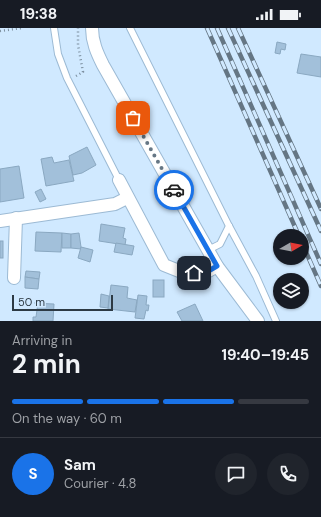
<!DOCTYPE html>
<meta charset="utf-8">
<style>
body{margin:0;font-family:"DM Sans",sans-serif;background:#20242c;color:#f1f3f6;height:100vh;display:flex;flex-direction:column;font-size:15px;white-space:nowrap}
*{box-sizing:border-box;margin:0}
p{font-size:13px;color:#9ea1a6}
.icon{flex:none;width:22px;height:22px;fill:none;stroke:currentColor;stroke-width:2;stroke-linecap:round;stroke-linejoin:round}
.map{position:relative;height:293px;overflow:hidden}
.details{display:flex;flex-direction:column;background:#171b24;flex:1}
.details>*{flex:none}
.needle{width:26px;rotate:81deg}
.fabs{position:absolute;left:273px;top:201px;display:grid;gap:8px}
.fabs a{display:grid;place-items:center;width:36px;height:36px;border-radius:50%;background:#171b24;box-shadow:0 1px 3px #0004;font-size:20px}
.scale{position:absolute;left:12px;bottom:10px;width:101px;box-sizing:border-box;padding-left:4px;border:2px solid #2d3a44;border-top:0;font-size:11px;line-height:14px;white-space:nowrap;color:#2d3a44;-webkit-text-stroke:3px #d0e9ff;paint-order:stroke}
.pin{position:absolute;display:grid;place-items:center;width:34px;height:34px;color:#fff;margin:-17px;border-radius:8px;box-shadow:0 2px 6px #0006}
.courier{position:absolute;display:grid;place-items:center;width:40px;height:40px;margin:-20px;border:3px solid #1a73e8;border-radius:50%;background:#fff;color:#222;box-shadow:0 1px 5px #0007}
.head em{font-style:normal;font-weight:700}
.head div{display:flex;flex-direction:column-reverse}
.head{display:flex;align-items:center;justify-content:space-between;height:68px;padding:0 12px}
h1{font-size:26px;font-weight:700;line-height:30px}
.bar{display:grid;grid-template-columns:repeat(4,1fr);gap:6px 4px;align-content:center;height:48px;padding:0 12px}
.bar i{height:5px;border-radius:3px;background:#363941}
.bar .active{background:#1a73e8}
.bar p{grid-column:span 4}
.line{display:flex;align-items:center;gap:10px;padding:0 12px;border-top:1px solid #363941}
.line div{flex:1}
.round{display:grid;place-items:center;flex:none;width:42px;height:42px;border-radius:21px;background:#20242c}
.status{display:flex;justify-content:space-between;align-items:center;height:28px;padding:0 20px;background:#171b24;direction:ltr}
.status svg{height:11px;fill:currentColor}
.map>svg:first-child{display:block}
</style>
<div class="status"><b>19:38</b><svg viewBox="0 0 49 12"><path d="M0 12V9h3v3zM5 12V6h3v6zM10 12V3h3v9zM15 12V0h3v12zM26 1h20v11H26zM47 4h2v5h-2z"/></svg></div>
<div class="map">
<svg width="321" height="293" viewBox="0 0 321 293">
<rect width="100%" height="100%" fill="#d0e9ff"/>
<g fill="#a2c0da" stroke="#8aa8c1">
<path d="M277 14 286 16 285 22 281 21 280 26 275 25Z"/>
<path d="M301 26 321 29V49L297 45Z"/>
<path d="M87 119 96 137 82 145 73 147 69 128Z"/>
<path d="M52 129 54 135 69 132 74 153 46 158 41 131Z"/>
<path d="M19 138 24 170 0 174V141Z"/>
<path d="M41 161 46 171 40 174 35 164Z"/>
<path d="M101 196 125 200 123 210 126 211 125 217 99 213Z"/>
<path d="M36 204 62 205 61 224 35 223Z"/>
<path d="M62 205 71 206V220H62Z"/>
<path d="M79 205 81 219V221L71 220V206Z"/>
<rect x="0" y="213" width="3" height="17"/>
<path d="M116 215 134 218 132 227 114 224Z"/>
<path d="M81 219 93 222 90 234 78 230Z"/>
<path d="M26 243 40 244 39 251 25 249Z"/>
<path d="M25 249 39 251 38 261 25 260Z"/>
<rect x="153" y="252" width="11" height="17"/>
<path d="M111 257 128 259 127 270 137 272 135 284 108 281Z"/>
<path d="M101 266 109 268 108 280 100 279Z"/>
<path d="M138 267 147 268 146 277H149L148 283 146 282 144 291 135 290Z"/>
<path d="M34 275 54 276 53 293H33V289H36L38 275Z"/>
<path d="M195 276 203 293H182L177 284Z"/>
</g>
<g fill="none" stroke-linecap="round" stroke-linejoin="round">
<g stroke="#9cbad4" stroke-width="8">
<g id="lane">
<path d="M54 0 58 26 67 50 119 152"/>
<path d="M130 0 229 198 256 248 276 293"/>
<path d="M208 222 220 216 229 198"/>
</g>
</g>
<g stroke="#9cbad4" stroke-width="14">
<g id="street">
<path d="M92 0C92 14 97 25 103 37L208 222 217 238 258 293"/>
<path d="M119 152 164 237 184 245H205L217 238"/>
<path d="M0 193 115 176 127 170"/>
<path d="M14 250 16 190"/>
</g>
</g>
<g stroke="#7d90a0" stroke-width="2.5" stroke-dasharray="1 3" stroke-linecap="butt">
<path d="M0 3 22 0"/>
<path d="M76 48 83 44 78 17V0"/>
</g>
<use href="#lane" stroke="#fff" stroke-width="6"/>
<use href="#street" stroke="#fff" stroke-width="12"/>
<g stroke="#657684" stroke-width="4.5">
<g id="rail">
<path d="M207 0 299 208"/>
<path d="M217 0 321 236"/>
<path d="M228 0 321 203"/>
<path d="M238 0 321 181"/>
<path d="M302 215 321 258"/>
</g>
</g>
<use href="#rail" stroke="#d0e9ff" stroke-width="3" stroke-dasharray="9" stroke-linecap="butt"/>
</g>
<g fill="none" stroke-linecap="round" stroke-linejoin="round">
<path stroke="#667785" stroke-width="4" stroke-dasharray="0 7.2" d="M133 90 174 162"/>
<path stroke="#1a73e8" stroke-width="5" d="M174 162 217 238 205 245H194"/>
</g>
</svg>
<div class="fabs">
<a><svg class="needle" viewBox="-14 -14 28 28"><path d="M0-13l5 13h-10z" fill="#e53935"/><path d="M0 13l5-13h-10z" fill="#9ea1a6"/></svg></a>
<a><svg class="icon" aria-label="layers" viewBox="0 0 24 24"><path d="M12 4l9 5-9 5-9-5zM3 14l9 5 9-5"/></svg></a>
</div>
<div class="scale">50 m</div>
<div class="pin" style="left:133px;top:90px;background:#ea580c"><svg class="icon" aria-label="bag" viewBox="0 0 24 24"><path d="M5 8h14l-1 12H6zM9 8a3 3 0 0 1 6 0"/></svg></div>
<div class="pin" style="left:194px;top:245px;background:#1f2937"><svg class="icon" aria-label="home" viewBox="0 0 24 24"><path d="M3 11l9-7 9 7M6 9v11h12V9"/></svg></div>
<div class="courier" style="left:174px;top:162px"><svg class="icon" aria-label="car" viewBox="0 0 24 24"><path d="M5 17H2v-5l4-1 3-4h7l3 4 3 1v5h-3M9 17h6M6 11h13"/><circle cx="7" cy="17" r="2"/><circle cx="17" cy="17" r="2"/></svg></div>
</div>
<section class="details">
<div class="head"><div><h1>2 min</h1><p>Arriving in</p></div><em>19:40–19:45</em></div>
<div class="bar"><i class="active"></i><i class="active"></i><i class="active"></i><i></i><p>On the way · 60 m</p></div>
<div class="line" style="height:72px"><b class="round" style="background:#1a73e8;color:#fff">S</b><div><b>Sam</b><p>Courier · 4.8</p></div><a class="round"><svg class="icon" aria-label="chat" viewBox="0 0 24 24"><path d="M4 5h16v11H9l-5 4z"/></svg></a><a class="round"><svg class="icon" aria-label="phone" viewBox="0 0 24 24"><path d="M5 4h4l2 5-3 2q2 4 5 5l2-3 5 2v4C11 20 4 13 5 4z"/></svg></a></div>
</section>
